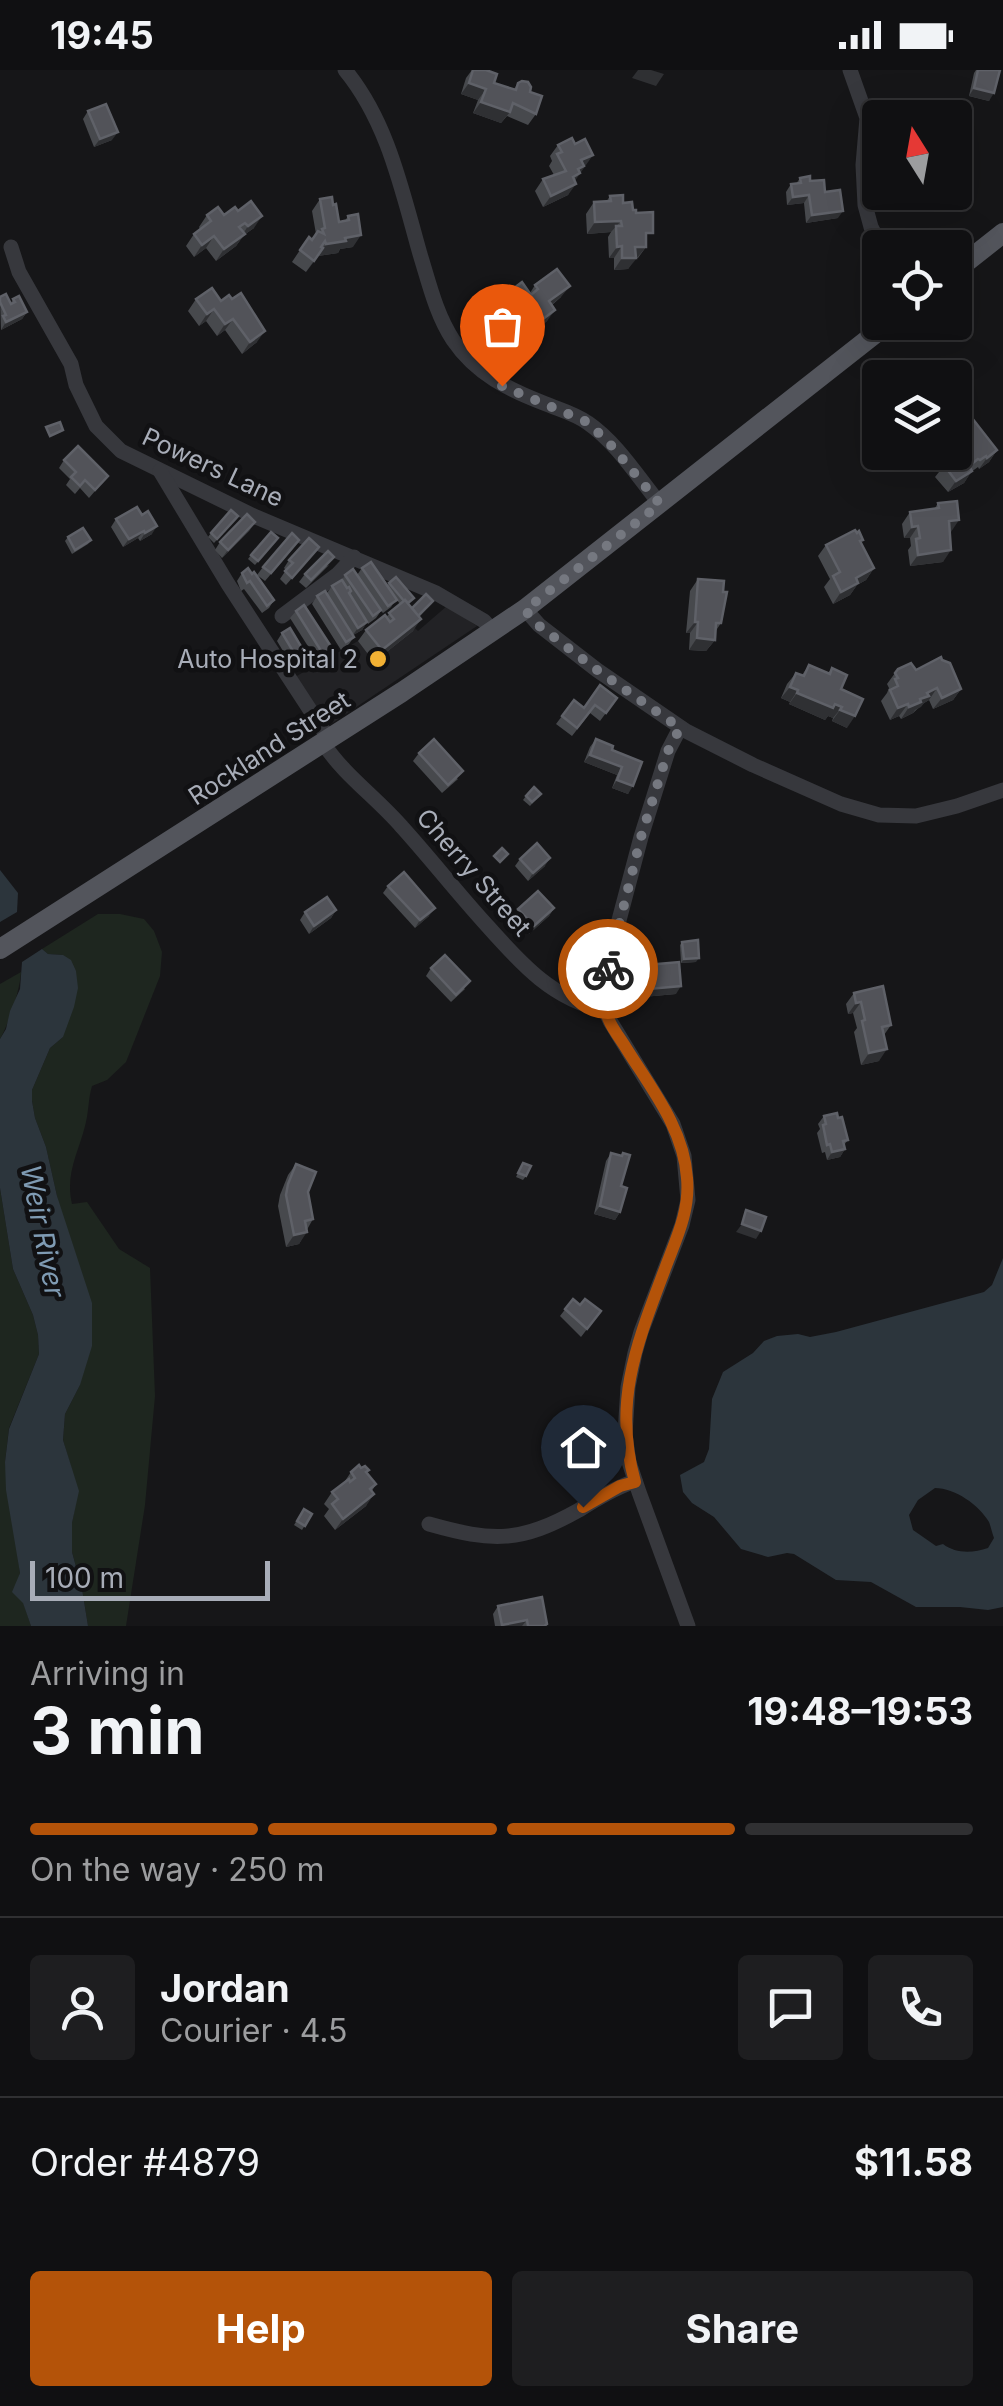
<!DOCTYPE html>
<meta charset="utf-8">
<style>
body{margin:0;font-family:Inter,sans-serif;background:#1e1e20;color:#f1f3f6;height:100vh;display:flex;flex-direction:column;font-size:38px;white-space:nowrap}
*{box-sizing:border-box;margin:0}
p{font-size:32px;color:#9c9d9f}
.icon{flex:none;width:55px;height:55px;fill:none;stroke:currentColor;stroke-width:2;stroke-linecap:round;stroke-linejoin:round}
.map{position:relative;height:1556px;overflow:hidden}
.details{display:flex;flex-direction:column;background:#101012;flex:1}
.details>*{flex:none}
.needle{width:65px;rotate:349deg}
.buttons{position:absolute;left:862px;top:30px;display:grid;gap:20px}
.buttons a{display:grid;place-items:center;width:110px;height:110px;border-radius:10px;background:#101012;box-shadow:0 10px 40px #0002,0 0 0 2px #303032;font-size:50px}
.scale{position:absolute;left:30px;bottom:25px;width:240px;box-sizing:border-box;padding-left:10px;border:5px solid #a8adb8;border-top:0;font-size:28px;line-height:35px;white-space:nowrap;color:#a8adb8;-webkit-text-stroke:8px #111113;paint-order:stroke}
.pin{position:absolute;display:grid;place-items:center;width:85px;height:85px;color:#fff;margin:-102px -42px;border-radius:50% 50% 50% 0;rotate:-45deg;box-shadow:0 0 10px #0007}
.pin .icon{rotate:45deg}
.courier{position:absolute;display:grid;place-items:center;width:100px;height:100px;margin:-50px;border:8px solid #b45309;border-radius:50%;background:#fff;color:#222;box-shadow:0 2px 12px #0007}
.overview em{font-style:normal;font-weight:700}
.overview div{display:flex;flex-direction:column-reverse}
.overview{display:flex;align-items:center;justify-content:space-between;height:170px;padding:0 30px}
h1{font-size:65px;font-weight:700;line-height:75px}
.bar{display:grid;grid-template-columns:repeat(4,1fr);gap:15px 10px;align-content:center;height:120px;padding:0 30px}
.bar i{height:12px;border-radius:8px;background:#303032}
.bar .selected{background:#b45309}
.bar p{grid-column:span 4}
.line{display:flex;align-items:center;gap:25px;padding:0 30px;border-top:2px solid #303032}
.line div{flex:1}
.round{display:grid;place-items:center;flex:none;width:105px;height:105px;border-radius:10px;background:#1e1e20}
.cta{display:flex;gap:20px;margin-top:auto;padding:20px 30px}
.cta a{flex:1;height:115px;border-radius:10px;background:#b45309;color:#fff;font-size:40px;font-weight:700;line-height:115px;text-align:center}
.cta a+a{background:#1e1e20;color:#f1f3f6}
.status{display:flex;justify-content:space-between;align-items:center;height:70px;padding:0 50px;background:#101012;direction:ltr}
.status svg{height:28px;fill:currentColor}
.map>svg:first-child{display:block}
</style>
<div class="status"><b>19:45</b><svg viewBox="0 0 49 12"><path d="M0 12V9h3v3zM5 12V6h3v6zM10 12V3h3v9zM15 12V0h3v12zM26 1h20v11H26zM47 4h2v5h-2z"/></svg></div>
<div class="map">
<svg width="1003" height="1556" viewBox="0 0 1003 1556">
<rect width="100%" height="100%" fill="#161618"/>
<path fill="#222225" d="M447 536 477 556 328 656 295 607 358 571 397 541 418 561Z"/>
<g fill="#1e261f">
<path d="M98 844H120L144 849 154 861 162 882 160 906 126 992 107 1010 92 1016C88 1029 89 1042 85 1056 78 1084 65 1104 72 1134L87 1132 119 1179 150 1198 155 1326 145 1435 126 1556H88L82 1519 72 1482V1453L78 1421 63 1370 65 1344 80 1315 57 1126 46 1077 35 1048 32 1031V1020L50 978 63 967 62 885 48 884 42 879Z"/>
<path d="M21 902C20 920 9 953 0 969V914Z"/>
<path d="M0 1118 13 1199 33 1245 38 1265 39 1284 9 1358 5 1392 20 1503 17 1513 31 1556H0Z"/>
</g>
<g fill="#2c353c" fill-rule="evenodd">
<path d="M0 800 18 823 17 842 0 852Z"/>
<path d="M42 879 48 884 63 885 71 890 76 901 78 918 74 937 63 967 50 978 32 1020V1031L35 1048 46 1077 57 1126 92 1233V1276L80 1315 65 1344 63 1370 79 1421 72 1453V1482L82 1519 88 1556H31L23 1533 12 1522 20 1503 6 1420 5 1392 9 1359 39 1284 38 1265 33 1245 13 1199 0 1118V969L6 959 10 941 20 919 22 892Z"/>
<path d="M1003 1188V1537L988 1540 960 1537H916L871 1512 836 1510 794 1484 787 1483 768 1487 741 1479 714 1447 692 1433 683 1422 680 1405 704 1392 709 1379 712 1329 723 1302 753 1283 764 1271 777 1266 798 1264 810 1267 836 1262 984 1222 992 1215ZM935 1418C955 1418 979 1435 989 1452 991 1457 992 1463 994 1468L988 1478C973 1483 956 1484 943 1474L936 1476 913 1460 909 1445 918 1430Z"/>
</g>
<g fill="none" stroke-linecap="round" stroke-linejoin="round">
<g stroke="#37383d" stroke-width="15">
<path d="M345 0C388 52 402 121 420 184 429 213 436 244 453 270 476 304 509 320 546 334 561 340 576 344 588 353 617 373 638 407 660 434"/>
<path d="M850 0 867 48 863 95 865 135 871 157 882 178"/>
<path d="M11 177 19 202 71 294 76 315 96 356 121 381 256 447 436 523 484 551 493 561"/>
<path d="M160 401 228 514 329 669"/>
<path d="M525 539 539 555 597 600 686 661 753 695 841 734 879 745 916 746 957 736 1003 720"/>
<path d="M282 546 338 504 354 487"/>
<path d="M680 658 668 681 641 767 618 854 605 916V940L610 951 673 1054 684 1086 688 1130 682 1155 641 1262 635 1283 628 1317 625 1364 629 1392 639 1422 688 1556"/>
<path d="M323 673C344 705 377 728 402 757 430 788 455 820 483 851 517 889 551 930 605 940"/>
<path d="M429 1454C493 1472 520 1473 579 1440 597 1429 615 1418 635 1411"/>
</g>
<g stroke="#53555c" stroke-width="20">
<path d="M955 201 1003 163"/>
<path d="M0 879 402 622 525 539 890 252"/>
</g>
</g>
<g fill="#47494d">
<path d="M472 0H486L494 13 514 19 518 13 530 22 536 44 528 55 507 46 501 53 473 43 478 30 461 24 466 8Z"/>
<path d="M976 0H1000L989 31 969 26 974 3Z"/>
<path d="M88 41 112 70 94 77 83 49Z"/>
<path d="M558 75 585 96 579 102 568 125 543 137 535 121 543 109 554 105 549 96 552 91 550 86Z"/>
<path d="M800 108 810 111 825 122 838 148 806 153 804 133 787 135 786 122 791 114H796Z"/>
<path d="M610 126 623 133 633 140 646 173V177L638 188H635L628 199 614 200V188H609L608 167 611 162 587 164 586 144 594 132H606Z"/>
<path d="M320 129 333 135 339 152 345 151 348 146 353 177 340 179 338 183 318 186 306 202 292 192 300 180 316 164 312 141Z"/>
<path d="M207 145H224L254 158 244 165 236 176 216 191 206 178 194 187 186 176 194 164 200 159 199 157Z"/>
<path d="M535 215 561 227 552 235 547 251 535 261 527 250 517 257 512 252 508 255 500 245 503 241 498 236 506 224 530 223Z"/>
<path d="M0 227 11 233 13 229 27 242 22 249 1 260Z"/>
<path d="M196 229 221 231 257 272 242 284 225 260 217 266 206 251 199 256 188 241Z"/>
<path d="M963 355 997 380 989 392 979 399 978 397 971 402 964 413 948 422 935 407 939 402 937 399 946 382H955L957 371 955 366Z"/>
<path d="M64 390 108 406 89 428 80 418 75 424 66 415 70 409 59 398Z"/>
<path d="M938 433 951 462 943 492 910 496 908 480 911 476 910 468H904L902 454 910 442 935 438Z"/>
<path d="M116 449 152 464 140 471 138 468 123 477 111 457Z"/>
<path d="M235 450 214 473 208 467 211 463Z"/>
<path d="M250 460 222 488 215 480 220 472Z"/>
<path d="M68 467 91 470 88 474 72 484 65 471Z"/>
<path d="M278 468 255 495 248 489 251 485Z"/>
<path d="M861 473 874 498 866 510 857 515 850 525 833 534 824 517 830 509 818 486 826 475Z"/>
<path d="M294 477 265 511 257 505 263 497Z"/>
<path d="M319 477 286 515 280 509 286 500 284 498 289 490Z"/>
<path d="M329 495 306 518 299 512 305 504Z"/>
<path d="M362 498 387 516 389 513 412 538 433 531 419 547 413 561 374 592 358 571 366 560 386 547 400 534 396 529 391 537 383 543 381 541 376 548 368 554 367 552 362 560 353 565 354 567 349 574 341 580 312 534 317 526 327 523 332 516 342 510 345 505H357Z"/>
<path d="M242 503 274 530 269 538 262 543 244 519 241 521 237 511Z"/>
<path d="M698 509 721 553 715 562V570L706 581 689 580 690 563H686L690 521Z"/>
<path d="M296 541 327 586 318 592 290 548Z"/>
<path d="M282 563 303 596 295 601 277 571Z"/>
<path d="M809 595 828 603 832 598 841 619 847 658 832 651 833 648 828 646 825 650 789 634 790 632 781 628 787 614 796 603 802 605Z"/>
<path d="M898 599 916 600 961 619 953 630 933 639 929 630 924 633 913 643 901 649 899 646 890 650 881 631 887 623 889 618 887 614Z"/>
<path d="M617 628 600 651 590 643 572 666 556 654 574 630 584 638Z"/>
<path d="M596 669 612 680 642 692 628 724 612 718 617 705 584 692 590 677Z"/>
<path d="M419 683 458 709 442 723 413 691Z"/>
<path d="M541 724 530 736 523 730 526 726Z"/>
<path d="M520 789 545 796 528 811 515 796Z"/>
<path d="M388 816 429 846 415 858 383 823Z"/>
<path d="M554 838 549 846 529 864 513 847 518 839Z"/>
<path d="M336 840 331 848 309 864 300 850 305 842Z"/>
<path d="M682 872 696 892 681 893 680 875Z"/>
<path d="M647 895 676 924 643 927 641 903Z"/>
<path d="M431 898 465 919 451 932 426 906Z"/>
<path d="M854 923 891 955 884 965 879 991 861 995 854 962 857 958 853 943 848 944 846 934Z"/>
<path d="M824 1046 848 1070 844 1075 845 1079 840 1087 827 1090 825 1082 822 1083 817 1063 820 1059 818 1054Z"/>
<path d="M611 1083 620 1086 623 1083 620 1142 615 1150 594 1144 606 1091Z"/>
<path d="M523 1093 526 1106 523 1110 516 1107Z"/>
<path d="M296 1094 308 1122 313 1149 299 1174 286 1177 278 1136 280 1125 288 1105Z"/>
<path d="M573 1229 580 1235 601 1241 581 1267 560 1246Z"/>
<path d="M351 1402H367L376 1414 372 1421 366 1436 335 1460 324 1446 329 1439 324 1434 332 1422 343 1414Z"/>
<path d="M304 1439 312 1444 302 1460 294 1455Z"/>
<path d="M498 1536 547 1554 546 1556H495L493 1544Z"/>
</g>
<g fill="#2f3033">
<path d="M638 0H651L664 4 656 16 632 8Z"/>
<path d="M469 13 486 19 478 30 461 24Z"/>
<path d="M974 18 994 23 989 31 969 26Z"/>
<path d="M481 32 510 42 501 53 473 43Z"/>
<path d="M118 62 112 70 94 77 100 69Z"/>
<path d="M593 85 572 115 564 119 581 90Z"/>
<path d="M576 114 568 125 543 137 551 126Z"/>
<path d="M809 125 804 133 787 135 793 127Z"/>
<path d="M843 141 838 148 806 153 812 145Z"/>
<path d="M262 146 254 158 244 165 236 176 216 191 224 179 241 167 248 156Z"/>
<path d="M621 151 611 162 587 164 595 152Z"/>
<path d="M361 165 353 177 340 179 338 183 318 186 306 202 326 174 345 168Z"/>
<path d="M214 166 206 178 194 187 202 175Z"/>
<path d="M622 176 614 188H609L617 177Z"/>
<path d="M635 177H646L628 199 614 200 622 188Z"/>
<path d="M570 216 561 227 541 243 549 231Z"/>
<path d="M535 238 527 250 517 257 525 246Z"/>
<path d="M214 239 206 251 199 256 207 244Z"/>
<path d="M555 240 547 251 535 261 543 249Z"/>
<path d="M27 242 22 249 1 260 6 252Z"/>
<path d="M233 249 225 260 217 266 225 254Z"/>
<path d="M265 261 257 272 242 284 250 272Z"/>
<path d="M997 380 989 392 979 399 987 388Z"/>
<path d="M972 401 964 413 948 422 956 411Z"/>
<path d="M959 450 951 462 941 463 949 451Z"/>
<path d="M255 452 250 460 222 488 228 480Z"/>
<path d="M157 456 152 464 140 471 145 463Z"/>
<path d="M918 456 910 468H904L912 457Z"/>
<path d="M144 461 138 468 123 477 129 469Z"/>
<path d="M951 480 943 492 910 496 918 485Z"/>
<path d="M874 498 866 510 857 515 850 525 833 534 841 522 856 508Z"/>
<path d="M421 549 413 561 374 592 382 580Z"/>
<path d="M367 552 362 560 352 566 358 558Z"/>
<path d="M695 552H698L690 563H686Z"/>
<path d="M697 568 715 570 706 581 689 580Z"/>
<path d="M790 617 798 620 790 632 781 628Z"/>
<path d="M937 618 929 630 924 633 921 637 915 640 913 643 901 649 909 637 927 623Z"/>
<path d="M961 619 953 630 933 639 942 628Z"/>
<path d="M797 623 842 637 833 648 828 646 825 650 789 634Z"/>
<path d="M908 634 899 646 890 650 898 638Z"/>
<path d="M840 640 855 646 847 658 832 651Z"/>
<path d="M590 685 622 697 617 705 584 692Z"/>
<path d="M617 710 633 716 628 724 612 718Z"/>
<path d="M550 788 545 796 528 811 533 803Z"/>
<path d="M435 838 429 846 415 858 420 850Z"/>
<path d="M554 838 549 846 529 864 534 856Z"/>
<path d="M336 840 331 848 309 864 314 856Z"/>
<path d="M699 888 696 892 681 893 684 889Z"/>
<path d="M681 916 676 924 643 927 649 919Z"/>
<path d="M861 932 853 943 848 944 856 933Z"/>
<path d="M887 979 879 991 861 995 869 983Z"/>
<path d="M845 1079 840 1087 827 1090 832 1082Z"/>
<path d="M600 1136 620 1142 615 1150 594 1144Z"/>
<path d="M742 1154 761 1161 756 1169 736 1162Z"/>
<path d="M307 1162 299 1174 286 1177 294 1165Z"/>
<path d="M374 1424 366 1436 335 1460 343 1449Z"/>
<path d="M527 1550 522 1556H501L502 1555Z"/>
</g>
<g fill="#525359" stroke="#5f6168" stroke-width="2.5">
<path d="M473 0H486L497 4 494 13 516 20 518 13 522 11 528 12 531 17 530 22 542 26 536 44 513 33 510 42 481 32 486 19 469 13Z"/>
<path d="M978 0H1000L994 23 974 18Z"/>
<path d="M106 34 118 62 100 69 88 41Z"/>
<path d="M572 68 575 74 585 69 593 85 581 90 584 96 578 99 580 103 573 107 576 114 551 126 543 109 566 101 557 84 562 82 558 75Z"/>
<path d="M810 106V111L824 110 825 122 840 120 843 141 812 145 809 125 793 127 791 114 801 113 800 108Z"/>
<path d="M623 125V133L632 132 633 140H636V143L653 142V163H646V177H635L636 188H622V176L617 177 616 156H622L621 151 595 152 594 132 611 131 610 126Z"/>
<path d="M332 127 333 135 336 134 339 152 349 150 348 146 358 144 361 165 345 168 346 171 326 174 325 171 321 177 323 178 314 191 300 180 309 167 312 170 318 161 324 164 322 159 325 158 320 129Z"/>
<path d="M251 131 262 146 248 156 245 153 239 157 245 164 224 179 214 166 202 175 194 164 211 151 207 145 218 137 224 145 235 137 238 141Z"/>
<path d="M557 199 570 216 549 231 555 240 543 249 535 238 525 246 520 240 516 243 509 233 512 231 506 224 522 212 531 225 538 219 535 215Z"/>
<path d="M212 218 221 231 229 225 232 229 241 223 265 261 250 272 233 249 225 254 214 239 207 244 196 229Z"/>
<path d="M6 224 11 234 15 232 13 229 19 226 27 242 6 252 3 246 6 245 0 232V227Z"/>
<path d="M972 348 997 380 987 388 986 386 980 390 978 389 969 396 972 401 956 411 944 395 948 391 945 387 951 382H955V372L968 362 963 355Z"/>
<path d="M60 352 63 360 50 366 46 357Z"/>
<path d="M78 376 108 406 95 420 85 410 80 416 71 407 76 402 64 390Z"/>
<path d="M957 431 959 450 949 451 951 480 918 485 916 469 920 468 918 456 912 457 910 442 939 438 938 433Z"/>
<path d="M137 437 142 445 148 441 157 456 145 463 144 461 129 469 116 449Z"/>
<path d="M231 440 238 446 217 469 211 463Z"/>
<path d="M247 444 255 452 228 480 220 472Z"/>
<path d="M83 458 91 470 75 480 68 467Z"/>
<path d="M855 460 857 463 859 461 863 470 860 471 874 498 856 508 858 513 841 522 833 506 840 502 826 475Z"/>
<path d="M271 462 278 468 258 491 251 485Z"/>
<path d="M292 463 299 470 271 503 263 497Z"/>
<path d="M309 468 319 477 292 508 285 501 293 493 289 490Z"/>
<path d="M328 481 334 487 311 510 305 504Z"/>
<path d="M371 492 397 530 388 536 362 498Z"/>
<path d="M248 498 252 504 254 502 274 530 267 536 250 511 247 513 242 503Z"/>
<path d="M353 499 381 540 373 546 345 505Z"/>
<path d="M396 507 414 528 408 533 405 530 404 531 389 513Z"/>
<path d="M698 509 724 511 723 522H727L721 553H716L715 570 697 568 698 552H695Z"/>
<path d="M342 510 347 518 349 517 351 521 349 523 367 552 358 558 332 516Z"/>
<path d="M325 521 354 567 346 572 317 526Z"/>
<path d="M426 524 433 531 418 546 412 538Z"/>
<path d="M405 530 421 549 382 580 366 560 385 545 390 552 394 549 389 543Z"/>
<path d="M304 535 332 578 323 584 296 541Z"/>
<path d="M290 558 308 588 300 593 282 563Z"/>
<path d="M941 587 942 590 950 593 961 619 942 628 937 618 927 623 929 626 920 629 921 632 909 637 908 634 898 638 890 620 898 616 895 609 898 608 895 603 898 599 911 593 916 600Z"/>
<path d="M809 595 830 604 832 598 847 605 841 619 863 629 855 646 840 640 842 637 835 634 833 638 797 623 798 620 790 617 796 603 804 606Z"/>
<path d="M600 615 617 628 606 643 595 635 577 658 562 646 574 630 584 638Z"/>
<path d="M434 669 463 701 448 715 419 683Z"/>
<path d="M596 669 613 676 612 680 642 692 633 716 617 710 622 697 590 685Z"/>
<path d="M534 717 541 724 532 732 526 726Z"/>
<path d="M537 773 550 788 533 803 520 789Z"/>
<path d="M502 778 508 784 500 792 494 786Z"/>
<path d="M404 802 435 838 420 850 388 816Z"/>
<path d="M538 821 554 838 534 856 518 839Z"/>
<path d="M327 827 336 840 314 856 305 842Z"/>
<path d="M698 870 699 888 684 889 682 872Z"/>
<path d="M445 885 470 911 456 925 431 898Z"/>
<path d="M679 892 681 916 649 919 647 895Z"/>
<path d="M883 916 891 955 882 957 887 979 869 983 862 951 865 950 861 932 856 933 854 923Z"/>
<path d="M837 1043 838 1048 842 1047 848 1070 843 1071 845 1079 832 1082 830 1074 827 1075 823 1055 826 1054 824 1046Z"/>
<path d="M611 1083 622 1086 623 1083 630 1085 621 1116 627 1118 620 1142 600 1136Z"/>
<path d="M523 1093 531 1096 526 1106 518 1103Z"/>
<path d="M296 1094 316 1102 308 1122 313 1149 305 1151 307 1162 294 1165 286 1125 288 1114Z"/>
<path d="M746 1140 766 1147 761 1161 742 1154Z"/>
<path d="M573 1229 580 1235 585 1229 601 1241 587 1259 565 1239Z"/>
<path d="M359 1395 361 1398 365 1396 369 1400 366 1402 376 1414 370 1419 374 1424 343 1449 332 1434 338 1429 332 1422 349 1409 350 1412 355 1408 351 1402Z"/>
<path d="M304 1439 312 1444 305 1456 297 1451Z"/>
<path d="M542 1527 547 1554 544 1556H528L527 1550 502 1555 498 1536Z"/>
</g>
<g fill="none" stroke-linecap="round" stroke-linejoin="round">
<path stroke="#757880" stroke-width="10" stroke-dasharray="0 18" d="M502 316 587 352 610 374 660 434 525 540 538 555 597 600 680 658 668 681 641 767 608 899"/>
<path stroke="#b45309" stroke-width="12" d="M583 1437 620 1416 635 1412C612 1331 638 1271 666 1196 677 1167 690 1140 687 1108 684 1059 651 1018 626 978 618 965 607 952 605 937 603 924 606 911 608 899"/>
</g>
<circle fill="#f2b134" stroke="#111113" stroke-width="4" cx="378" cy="589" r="10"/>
<g text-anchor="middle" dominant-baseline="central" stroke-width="9" stroke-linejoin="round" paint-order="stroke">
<g font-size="25" fill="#a8adb8" stroke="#111113">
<text transform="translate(213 397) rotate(25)">Powers Lane</text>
<text transform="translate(269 678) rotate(-33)">Rockland Street</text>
<text transform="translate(474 802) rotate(49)">Cherry Street</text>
</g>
<g font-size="25" fill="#a8adb8" stroke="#111113" text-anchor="end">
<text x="358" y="589">Auto Hospital 2</text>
</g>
<g font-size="28" font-style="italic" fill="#7f9bb3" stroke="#111113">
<text transform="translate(43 1161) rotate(79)">Weir River</text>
</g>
</g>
</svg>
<div class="buttons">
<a><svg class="needle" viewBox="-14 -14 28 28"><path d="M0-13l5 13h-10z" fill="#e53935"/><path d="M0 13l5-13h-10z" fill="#9c9d9f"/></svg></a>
<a><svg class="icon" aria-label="locate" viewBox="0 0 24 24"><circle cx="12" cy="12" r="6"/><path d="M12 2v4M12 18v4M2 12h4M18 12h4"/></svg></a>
<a><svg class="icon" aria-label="layers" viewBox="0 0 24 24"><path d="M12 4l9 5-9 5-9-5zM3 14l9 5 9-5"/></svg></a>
</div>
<div class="scale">100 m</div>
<div class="pin" style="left:502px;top:316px;background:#ea580c"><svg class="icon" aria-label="bag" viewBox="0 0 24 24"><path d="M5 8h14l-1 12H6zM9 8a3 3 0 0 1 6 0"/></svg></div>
<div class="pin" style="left:583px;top:1437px;background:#1f2937"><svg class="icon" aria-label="home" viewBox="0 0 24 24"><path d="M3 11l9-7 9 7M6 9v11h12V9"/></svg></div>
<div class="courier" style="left:608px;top:899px"><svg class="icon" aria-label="bike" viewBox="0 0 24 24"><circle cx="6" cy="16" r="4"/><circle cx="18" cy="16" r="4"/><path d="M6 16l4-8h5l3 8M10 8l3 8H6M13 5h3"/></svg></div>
</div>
<section class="details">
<div class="overview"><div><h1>3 min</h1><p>Arriving in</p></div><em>19:48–19:53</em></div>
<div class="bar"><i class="selected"></i><i class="selected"></i><i class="selected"></i><i></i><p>On the way · 250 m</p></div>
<div class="line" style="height:180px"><a class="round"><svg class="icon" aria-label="person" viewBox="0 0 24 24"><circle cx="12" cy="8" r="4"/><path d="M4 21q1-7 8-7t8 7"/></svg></a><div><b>Jordan</b><p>Courier · 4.5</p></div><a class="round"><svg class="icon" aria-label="chat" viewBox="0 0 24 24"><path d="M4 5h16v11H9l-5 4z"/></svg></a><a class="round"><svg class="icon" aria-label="phone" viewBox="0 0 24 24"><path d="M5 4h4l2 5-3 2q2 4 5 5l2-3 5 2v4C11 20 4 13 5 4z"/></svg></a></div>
<div class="line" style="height:130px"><div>Order #4879</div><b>$11.58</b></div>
<div class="cta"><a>Help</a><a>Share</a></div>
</section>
